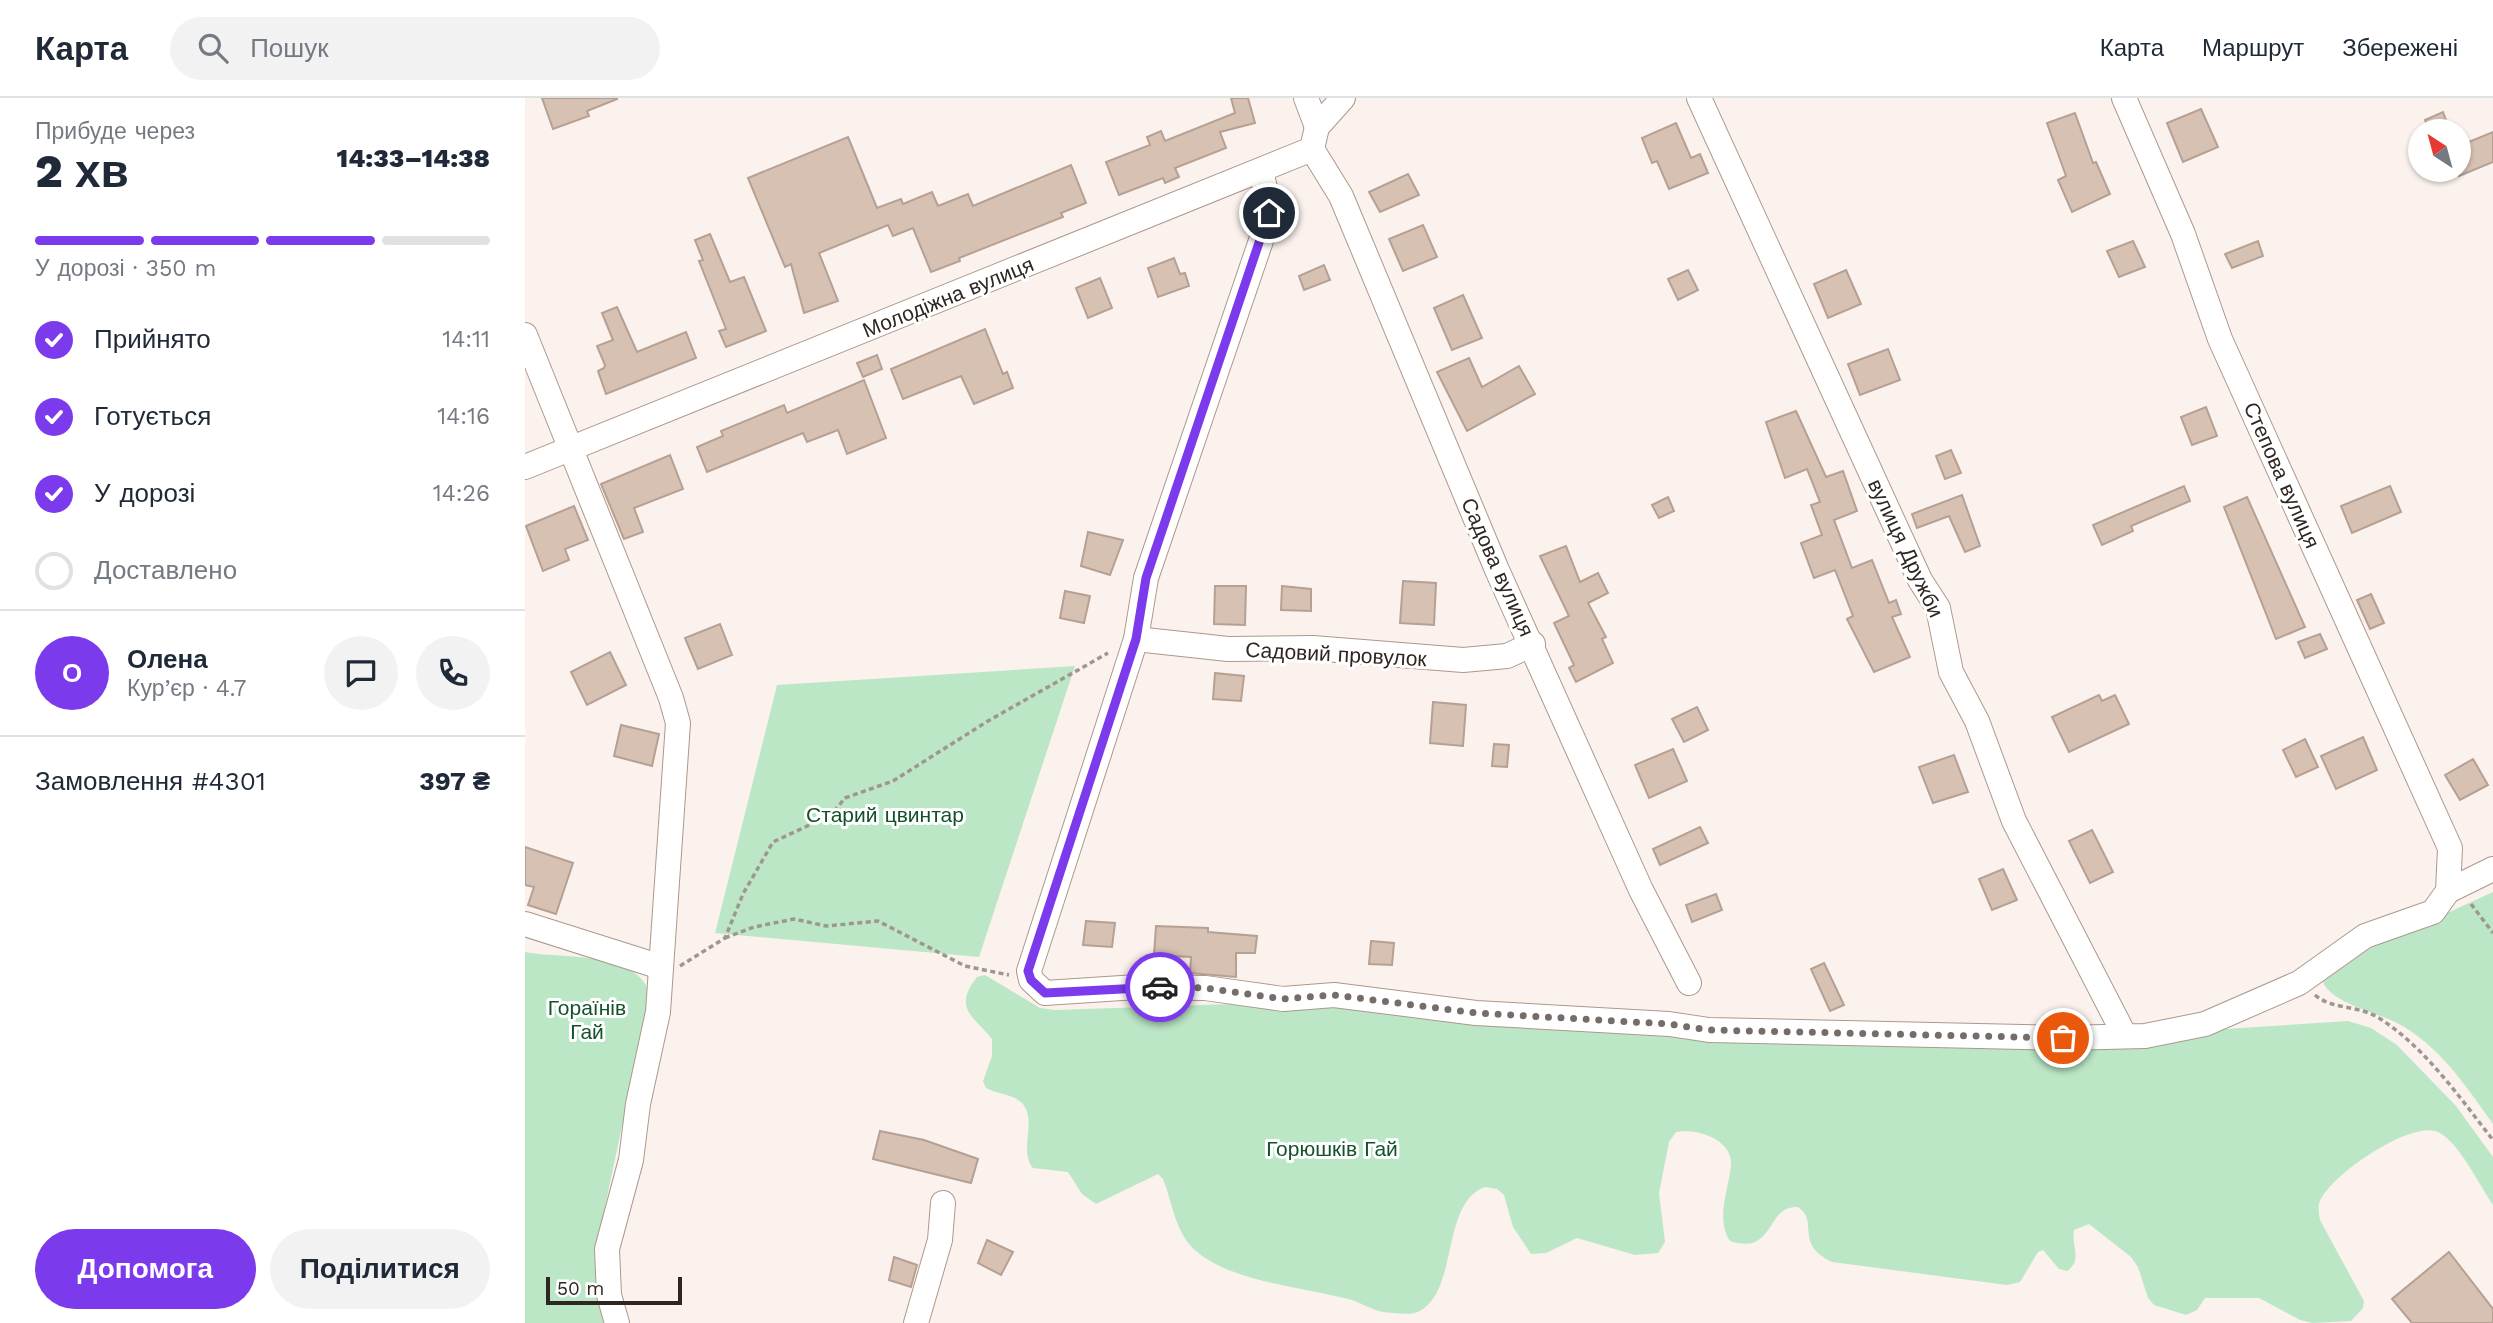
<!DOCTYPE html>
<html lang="uk">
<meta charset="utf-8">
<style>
body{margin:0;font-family:"Work Sans",sans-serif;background:#f2f2f3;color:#1f2937;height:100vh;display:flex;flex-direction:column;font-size:26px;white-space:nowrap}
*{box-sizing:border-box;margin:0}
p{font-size:23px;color:#747a83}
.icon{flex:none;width:38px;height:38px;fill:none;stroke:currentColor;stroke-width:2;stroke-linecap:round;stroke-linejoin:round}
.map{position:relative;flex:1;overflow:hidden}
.drawer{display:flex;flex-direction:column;background:#fff;width:525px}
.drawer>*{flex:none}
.needle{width:46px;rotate:324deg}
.fabs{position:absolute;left:1883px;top:21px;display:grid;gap:14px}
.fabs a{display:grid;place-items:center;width:63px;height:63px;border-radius:50%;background:#fff;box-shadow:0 2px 5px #0004;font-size:35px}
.scale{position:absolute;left:21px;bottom:18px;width:136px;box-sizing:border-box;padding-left:7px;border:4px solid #2f2621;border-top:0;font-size:19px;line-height:24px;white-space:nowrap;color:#2f2621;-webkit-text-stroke:5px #fff;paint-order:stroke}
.pin{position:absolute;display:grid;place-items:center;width:60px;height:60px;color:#fff;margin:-30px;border:4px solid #fff;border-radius:50%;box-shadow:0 2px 7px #0007}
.courier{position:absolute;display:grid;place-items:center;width:70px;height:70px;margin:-35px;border:5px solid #7c3aed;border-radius:50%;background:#fff;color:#222;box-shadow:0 2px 9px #0007}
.summary em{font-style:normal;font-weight:800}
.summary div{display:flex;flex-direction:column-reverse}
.summary{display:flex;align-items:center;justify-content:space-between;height:119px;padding:0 35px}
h1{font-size:46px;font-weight:800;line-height:52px}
.bar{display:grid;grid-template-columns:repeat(4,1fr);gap:10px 7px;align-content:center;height:84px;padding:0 35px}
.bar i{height:9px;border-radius:5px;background:#e0e1e3}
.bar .current{background:#7c3aed}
.bar p{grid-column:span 4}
.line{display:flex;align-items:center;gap:18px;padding:0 35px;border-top:2px solid #e0e1e3}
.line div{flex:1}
.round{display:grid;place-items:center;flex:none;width:74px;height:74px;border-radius:37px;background:#f2f2f3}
ol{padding:0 35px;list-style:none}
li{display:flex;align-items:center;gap:21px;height:77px}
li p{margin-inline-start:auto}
li .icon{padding:7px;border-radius:50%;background:#7c3aed;color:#fff;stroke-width:4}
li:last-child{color:#747a83}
li i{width:38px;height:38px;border:4px solid #e0e1e3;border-radius:50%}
.button{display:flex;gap:14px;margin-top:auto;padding:14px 35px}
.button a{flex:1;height:80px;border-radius:42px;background:#7c3aed;color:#fff;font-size:28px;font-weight:800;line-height:80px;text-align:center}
.button a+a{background:#f2f2f3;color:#1f2937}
header{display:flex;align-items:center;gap:42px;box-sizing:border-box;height:98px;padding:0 35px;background:#fff;border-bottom:2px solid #e0e1e3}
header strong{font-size:33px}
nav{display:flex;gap:38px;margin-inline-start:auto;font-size:24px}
.search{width:490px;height:63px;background:#f2f2f3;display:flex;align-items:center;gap:18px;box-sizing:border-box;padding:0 24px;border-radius:38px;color:#747a83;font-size:26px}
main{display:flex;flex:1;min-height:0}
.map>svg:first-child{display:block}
</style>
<header>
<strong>Карта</strong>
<div class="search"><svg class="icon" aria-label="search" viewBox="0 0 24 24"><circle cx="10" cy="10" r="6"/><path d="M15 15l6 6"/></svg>Пошук</div>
<nav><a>Карта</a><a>Маршрут</a><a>Збережені</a></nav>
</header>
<main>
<section class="drawer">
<div class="summary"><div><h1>2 хв</h1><p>Прибуде через</p></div><em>14:33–14:38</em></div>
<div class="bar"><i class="current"></i><i class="current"></i><i class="current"></i><i></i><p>У дорозі · 350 m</p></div>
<ol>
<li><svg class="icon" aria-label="check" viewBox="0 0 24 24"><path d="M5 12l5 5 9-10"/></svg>Прийнято<p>14:11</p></li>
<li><svg class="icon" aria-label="check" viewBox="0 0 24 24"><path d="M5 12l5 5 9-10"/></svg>Готується<p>14:16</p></li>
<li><svg class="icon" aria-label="check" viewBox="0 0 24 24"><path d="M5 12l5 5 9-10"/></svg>У дорозі<p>14:26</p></li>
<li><i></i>Доставлено</li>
</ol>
<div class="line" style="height:126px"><b class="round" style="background:#7c3aed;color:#fff">О</b><div><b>Олена</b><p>Кур’єр · 4.7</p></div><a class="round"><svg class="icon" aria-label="chat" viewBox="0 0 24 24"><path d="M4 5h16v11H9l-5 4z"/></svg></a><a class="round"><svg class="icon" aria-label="phone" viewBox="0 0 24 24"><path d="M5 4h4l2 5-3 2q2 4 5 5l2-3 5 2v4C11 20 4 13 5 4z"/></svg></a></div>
<div class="line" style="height:91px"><div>Замовлення #4301</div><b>397 ₴</b></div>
<div class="button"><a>Допомога</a><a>Поділитися</a></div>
</section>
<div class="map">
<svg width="1968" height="1225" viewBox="0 0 1968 1225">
<rect width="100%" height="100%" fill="#fcf2ed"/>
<g fill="#bbe7c6">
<path d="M550 568 454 859 190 835 252 587Z"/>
<path d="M1968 794V1026C1941 988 1914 947 1872 925 1853 915 1806 905 1798 884L1802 870Z"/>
<path d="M0 854C34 861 114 852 125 897L76 1127 90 1225H0Z"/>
<path d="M460 877 515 910 530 912 737 905 1024 922 1669 933 1823 923 1846 930 1872 947 1931 1008 1968 1059V1107C1955 1088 1933 1043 1913 1034 1887 1021 1801 1079 1794 1106 1793 1110 1794 1117 1795 1122L1839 1203 1838 1210 1826 1223 1788 1225 1775 1222 1734 1200H1680L1672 1212 1661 1217 1629 1207 1623 1200 1613 1169 1606 1159 1564 1126 1549 1132C1546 1148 1558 1162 1542 1173L1534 1171 1518 1152 1513 1154 1495 1184 1482 1187 1307 1164C1268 1145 1295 1124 1273 1109 1240 1107 1251 1158 1205 1143 1190 1121 1204 1091 1206 1067 1208 1041 1171 1030 1151 1034L1144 1044 1134 1095 1140 1144 1133 1155 1110 1157 1052 1140 1021 1155 1006 1156 988 1129 979 1097 972 1091 960 1089C916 1104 934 1191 895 1213 886 1218 869 1215 858 1214 846 1212 836 1204 823 1201 779 1189 706 1184 671 1153 650 1135 648 1106 638 1081L633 1076 571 1106 557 1096 543 1074 508 1070C493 1052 513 1023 497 1005 488 996 472 996 461 990L458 983 467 958V941C449 918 427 911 452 879Z"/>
</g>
<g fill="#d7c1b3" stroke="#b5a093" stroke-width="2">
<path d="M17 0H92V1L62 13 64 18 28 31Z"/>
<path d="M706 0H723L730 25 695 34 701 50 650 70 654 79 640 85 638 80 594 97 581 64 625 47 622 39 636 33 640 43 710 15Z"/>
<path d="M1676 11 1693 49 1658 64 1642 25Z"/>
<path d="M1918 14 1925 33H1905L1900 22Z"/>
<path d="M1550 15 1568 65 1571 64 1585 96 1547 114 1533 82 1541 78 1522 25Z"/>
<path d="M1151 25 1166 60 1175 56 1183 75 1144 91 1132 63 1127 65 1117 40Z"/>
<path d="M1968 34V64L1934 78V48Z"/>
<path d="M323 39 352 110 376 101 378 106 407 94 413 108 443 96 448 108 546 67 561 105 536 115 538 119 434 160 435 163 406 174 388 130 368 138 363 127 294 155 313 203 279 215 266 166 260 169 223 80Z"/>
<path d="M883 76 894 97 855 114 844 94Z"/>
<path d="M898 127 912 159 878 173 864 141Z"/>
<path d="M185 136 205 184 219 179 241 233 201 249 194 233 201 231 174 163 178 162 170 142Z"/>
<path d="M1608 143 1620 169 1594 179 1582 153Z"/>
<path d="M1733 143 1738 158 1707 170 1700 156Z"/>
<path d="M649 160 655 176 660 175 664 188 633 199 623 170Z"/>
<path d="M799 167 805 182 779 192 774 178Z"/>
<path d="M1163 172 1173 192 1153 202 1143 181Z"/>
<path d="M1321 172 1336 206 1303 220 1289 186Z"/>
<path d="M575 180 587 210 563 220 551 190Z"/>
<path d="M938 197 957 240 927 252 909 210Z"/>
<path d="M92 209 112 254 161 234 171 260 81 296 73 273 79 270 80 267 72 248 88 242 77 215Z"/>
<path d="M460 231 478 276 482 274 488 290 449 306 436 278 378 301 366 271Z"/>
<path d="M1363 251 1375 282 1335 297 1323 266Z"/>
<path d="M352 257 357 271 338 279 332 265Z"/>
<path d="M944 260 957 289 994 268 1010 296 942 333 912 274Z"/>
<path d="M339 282 361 340 322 356 313 332 282 344 278 335 182 374 172 349 198 338 196 333 259 307 262 315Z"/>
<path d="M1681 309 1692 338 1667 347 1656 319Z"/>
<path d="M1271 313 1301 379 1318 373 1332 413 1309 422 1327 470 1347 462 1364 505 1371 502 1376 516 1367 519 1385 559 1349 574 1322 521 1328 518 1310 472 1289 480 1276 445 1297 437 1286 407 1295 404 1282 371 1260 380 1241 324Z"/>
<path d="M1426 352 1436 375 1420 381 1411 358Z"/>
<path d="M145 357 158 391 109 410 118 434 99 441 76 386Z"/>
<path d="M1659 388 1665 403 1606 428 1608 433 1577 447 1568 427Z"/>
<path d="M1865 388 1876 414 1827 435 1816 408Z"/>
<path d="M1437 397 1455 448 1440 454 1424 418 1392 430 1387 416Z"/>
<path d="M1143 399 1149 413 1134 420 1127 407Z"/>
<path d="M1722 399 1780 529 1751 541 1699 409Z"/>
<path d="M49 408 63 442 40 451 44 462 18 473 1 428Z"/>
<path d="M563 434 598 442 585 477 556 468Z"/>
<path d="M1041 448 1055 484 1073 475 1083 495 1063 505 1081 539 1077 541 1088 565 1051 584 1044 570 1049 567 1029 525 1044 518 1015 458Z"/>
<path d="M878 483 911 485 909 527 875 525Z"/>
<path d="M690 488H721L720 527 689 526Z"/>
<path d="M757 488 786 491V513L756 512Z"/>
<path d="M540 493 565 498 559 525 535 520Z"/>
<path d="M1846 496 1859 525 1845 531 1832 502Z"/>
<path d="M195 526 207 557 173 571 160 540Z"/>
<path d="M1795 536 1802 551 1780 560 1773 544Z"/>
<path d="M85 554 101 587 62 607 46 574Z"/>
<path d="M690 575 719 578 716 603 688 601Z"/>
<path d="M1574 597 1577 603 1590 597 1604 626 1544 654 1527 619Z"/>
<path d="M908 604 941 607 938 648 905 645Z"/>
<path d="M1172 609 1183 632 1159 644 1147 621Z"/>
<path d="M96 627 134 636 127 668 89 658Z"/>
<path d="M1838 639 1852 672 1811 691 1796 658Z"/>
<path d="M1780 641 1793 669 1771 679 1758 652Z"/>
<path d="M969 646 984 647 982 669 967 668Z"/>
<path d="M1148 651 1162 683 1124 700 1110 667Z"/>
<path d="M1429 657 1443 694 1408 705 1394 669Z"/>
<path d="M1948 661 1963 687 1935 702 1920 677Z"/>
<path d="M1175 729 1183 745 1135 767 1128 751Z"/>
<path d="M1567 732 1588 774 1565 785 1544 743Z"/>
<path d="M0 749 48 765 31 816 3 807 9 789 0 787Z"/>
<path d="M1478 771 1492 802 1467 812 1454 781Z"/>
<path d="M1191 796 1197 812 1167 824 1161 807Z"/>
<path d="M561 823 590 825 587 849 558 847Z"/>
<path d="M631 828 683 830V834L732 838 730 855H711V879L665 875 666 859 629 857Z"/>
<path d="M846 843 869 845 867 867 844 866Z"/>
<path d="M1299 865 1319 907 1305 913 1286 871Z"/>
<path d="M355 1033 399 1042 453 1061 446 1085 348 1061Z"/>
<path d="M462 1142 488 1154 476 1177 453 1165Z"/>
<path d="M1924 1154 1968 1211V1225H1887L1867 1201Z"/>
<path d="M369 1159 392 1167 386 1189 364 1182Z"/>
</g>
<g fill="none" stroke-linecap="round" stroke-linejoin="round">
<g stroke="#ad988b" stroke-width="26">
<g id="minor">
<path d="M781 0 792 29"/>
<path d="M1174 0 1395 482 1413 510 1426 574 1452 623 1489 723 1600 938"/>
<path d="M787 51 816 98 972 472 1116 792 1164 885"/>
<path d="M736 73 744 107 742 125 621 480 611 541 504 873 506 882 520 895 612 889 680 890 758 901 809 897 951 915 1144 926 1184 932 1538 940 1620 938 1680 926 1774 885 1840 838 1908 814 1923 793 1925 750 1695 241 1658 136 1599 0"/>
<path d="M0 237 146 600 153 625 133 914 113 1006 106 1062 82 1151 84 1197 92 1225"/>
<path d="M0 369 787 51 792 29 818 0"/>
<path d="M611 541 703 551 788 550 938 562 982 558 1008 546"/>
<path d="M1923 793 1968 771"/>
<path d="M0 826 136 869"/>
<path d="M391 1225 415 1142 418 1105"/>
</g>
</g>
<g stroke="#a09691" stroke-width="3.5" stroke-dasharray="5 3.5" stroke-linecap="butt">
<path d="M1946 806 1968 835"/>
<path d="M200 840 229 829 269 821 301 828 353 823 440 868 484 877"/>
<path d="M155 868 200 840 218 796 248 744 306 717 320 700 368 683 463 623 583 555"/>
<path d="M1790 897C1807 912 1834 907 1854 920 1900 949 1935 1000 1968 1042"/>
</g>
<use href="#minor" stroke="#fff" stroke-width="24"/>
</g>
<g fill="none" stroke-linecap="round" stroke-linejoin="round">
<path stroke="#776d68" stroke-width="7" stroke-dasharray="0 12.6" d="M635 889 680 890 758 901 809 897 951 915 1144 926 1184 932 1538 940"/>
<path stroke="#7c3aed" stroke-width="9" d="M635 889 520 895 506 882 503 873 611 541 621 480 744 115"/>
</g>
<g text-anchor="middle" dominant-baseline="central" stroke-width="6" stroke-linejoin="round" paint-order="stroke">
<g font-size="21" fill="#2f2621" stroke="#fff">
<text transform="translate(423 199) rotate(-22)">Молодіжна вулиця</text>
<text transform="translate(1757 377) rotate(66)">Степова вулиця</text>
<text transform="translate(1381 450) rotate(65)">вулиця Дружби</text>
<text transform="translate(973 469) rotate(66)">Садова вулиця</text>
<text transform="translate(811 556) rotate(3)">Садовий провулок</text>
</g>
<g font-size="21" fill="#13512b" stroke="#fff">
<text x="360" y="716">Старий цвинтар</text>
<text x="62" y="909">Гораїнів<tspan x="62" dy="24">Гай</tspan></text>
<text x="807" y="1050">Горюшків Гай</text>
</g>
</g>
</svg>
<div class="fabs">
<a><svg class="needle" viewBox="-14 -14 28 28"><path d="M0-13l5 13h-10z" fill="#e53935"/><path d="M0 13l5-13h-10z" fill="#747a83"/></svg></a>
</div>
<div class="scale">50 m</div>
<div class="pin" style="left:1538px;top:940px;background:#ea580c"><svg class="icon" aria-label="bag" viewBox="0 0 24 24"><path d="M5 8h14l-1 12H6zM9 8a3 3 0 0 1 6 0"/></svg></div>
<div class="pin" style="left:744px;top:115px;background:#1f2937"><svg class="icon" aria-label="home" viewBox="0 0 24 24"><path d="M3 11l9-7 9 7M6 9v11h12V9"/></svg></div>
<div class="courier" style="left:635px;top:889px"><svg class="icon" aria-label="car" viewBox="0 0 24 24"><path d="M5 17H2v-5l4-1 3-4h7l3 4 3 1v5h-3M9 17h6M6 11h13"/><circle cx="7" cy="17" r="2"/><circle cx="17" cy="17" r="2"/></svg></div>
</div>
</main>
